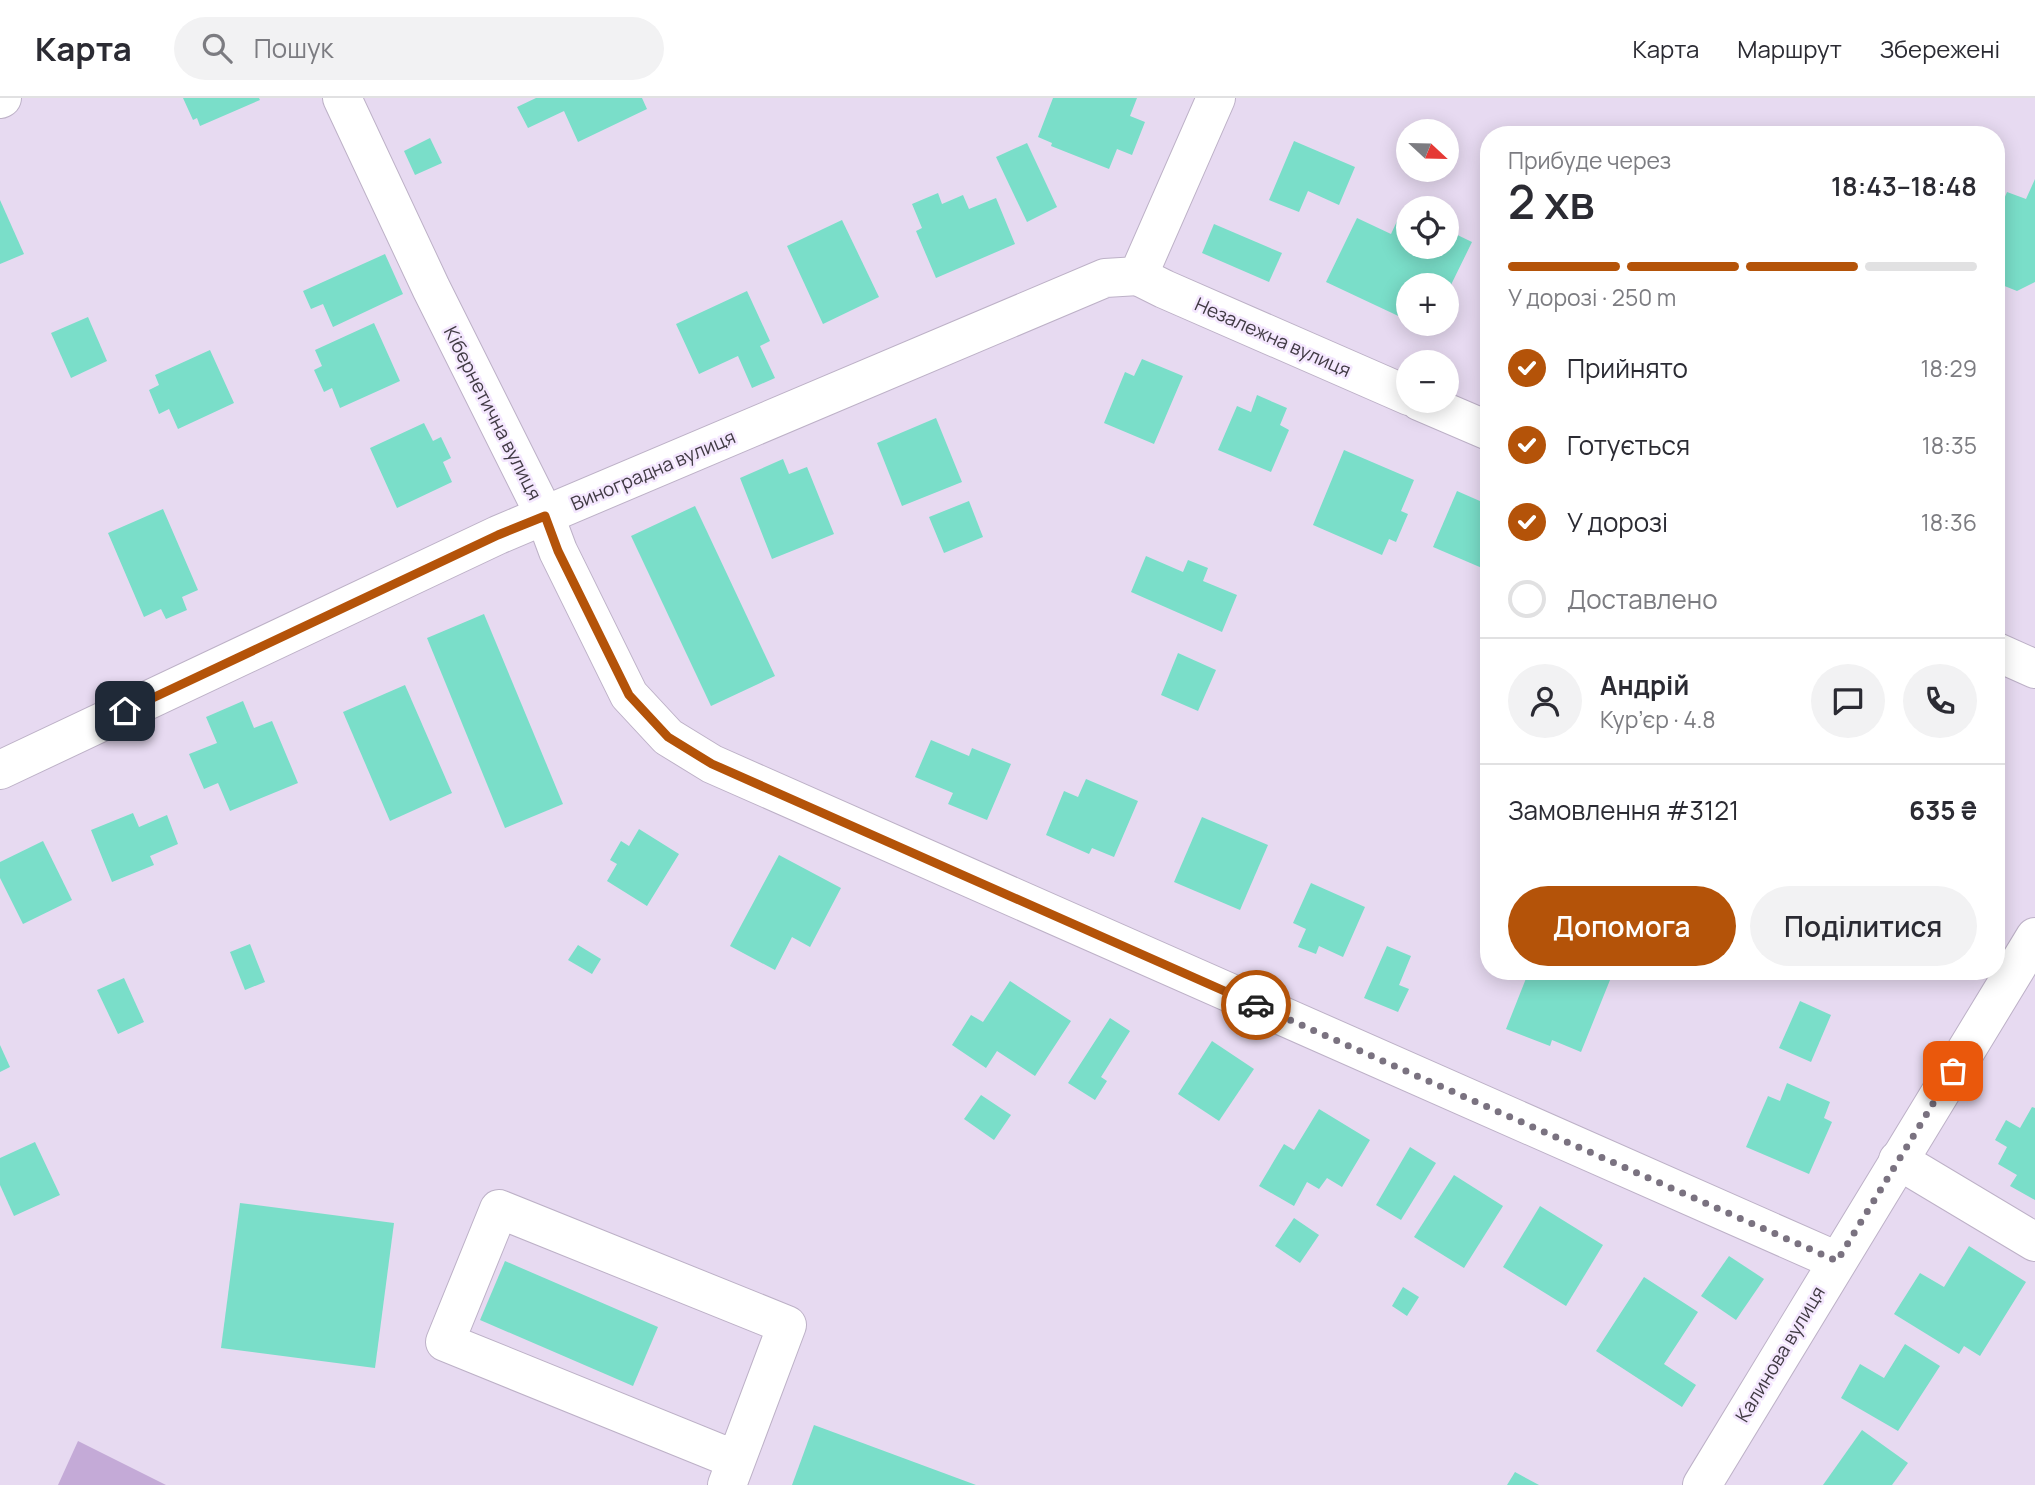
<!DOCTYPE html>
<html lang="uk">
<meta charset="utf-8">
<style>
body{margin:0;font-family:Manrope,sans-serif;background:#f2f2f3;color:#2b2b33;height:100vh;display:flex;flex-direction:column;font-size:26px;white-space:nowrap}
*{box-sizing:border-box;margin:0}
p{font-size:23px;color:#7c7c81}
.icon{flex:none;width:38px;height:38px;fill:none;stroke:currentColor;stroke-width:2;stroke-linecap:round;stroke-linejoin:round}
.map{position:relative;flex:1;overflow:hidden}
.drawer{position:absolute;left:1480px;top:28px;width:525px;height:854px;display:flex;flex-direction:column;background:#fff;border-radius:28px;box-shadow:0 4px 18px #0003}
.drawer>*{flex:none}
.needle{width:46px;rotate:112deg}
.buttons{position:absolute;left:1396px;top:21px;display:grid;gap:14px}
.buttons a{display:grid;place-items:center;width:63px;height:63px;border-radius:50%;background:#fff;box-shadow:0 4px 18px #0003;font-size:35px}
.pin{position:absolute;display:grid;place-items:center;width:60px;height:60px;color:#fff;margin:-30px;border-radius:14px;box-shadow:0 4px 10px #0006}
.courier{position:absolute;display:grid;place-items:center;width:70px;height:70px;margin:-35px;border:5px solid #b45309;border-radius:50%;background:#fff;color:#222;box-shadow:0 2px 9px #0007}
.head em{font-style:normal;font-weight:600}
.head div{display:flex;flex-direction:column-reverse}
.head{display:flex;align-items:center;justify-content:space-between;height:119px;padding:0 28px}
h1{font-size:46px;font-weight:600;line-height:52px}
.bar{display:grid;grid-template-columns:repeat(4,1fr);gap:10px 7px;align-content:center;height:84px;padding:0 28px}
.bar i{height:9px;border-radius:5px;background:#e1e1e2}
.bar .current{background:#b45309}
.bar p{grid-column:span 4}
.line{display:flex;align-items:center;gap:18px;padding:0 28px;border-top:2px solid #e1e1e2}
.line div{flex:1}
.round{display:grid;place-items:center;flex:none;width:74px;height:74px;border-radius:37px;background:#f2f2f3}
ol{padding:0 28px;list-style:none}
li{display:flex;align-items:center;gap:21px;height:77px}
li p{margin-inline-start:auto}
li .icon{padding:7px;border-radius:50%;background:#b45309;color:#fff;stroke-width:4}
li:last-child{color:#7c7c81}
li i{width:38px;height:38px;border:4px solid #e1e1e2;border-radius:50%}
.action{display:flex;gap:14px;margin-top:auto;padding:14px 28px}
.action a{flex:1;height:80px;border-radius:42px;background:#b45309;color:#fff;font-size:28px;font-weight:600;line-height:80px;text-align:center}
.action a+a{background:#f2f2f3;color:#2b2b33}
header{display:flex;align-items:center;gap:42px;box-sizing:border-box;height:98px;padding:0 35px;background:#fff;border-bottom:2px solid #e1e1e2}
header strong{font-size:33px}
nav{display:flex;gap:38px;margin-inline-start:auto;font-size:24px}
.search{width:490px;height:63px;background:#f2f2f3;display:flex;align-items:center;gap:18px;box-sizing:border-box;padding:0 24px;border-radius:38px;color:#7c7c81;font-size:26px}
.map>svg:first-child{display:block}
</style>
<header>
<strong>Карта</strong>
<div class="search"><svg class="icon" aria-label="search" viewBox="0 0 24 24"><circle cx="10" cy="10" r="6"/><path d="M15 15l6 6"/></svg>Пошук</div>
<nav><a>Карта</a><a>Маршрут</a><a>Збережені</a></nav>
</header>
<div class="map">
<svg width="2035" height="1387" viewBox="0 0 2035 1387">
<rect width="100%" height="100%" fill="#e7daf1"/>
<path fill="#c4aad7" d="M78 1343 166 1387H58Z"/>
<g fill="#7adec9">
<path d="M183 0H259L260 2 200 28 197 20 193 22Z"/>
<path d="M536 0H642L647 11 578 44 564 13 528 30 517 9Z"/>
<path d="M1053 0H1137L1130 18 1145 24 1132 57 1117 51 1109 71 1051 48 1052 45 1038 39Z"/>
<path d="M430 40 442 65 415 77 404 53Z"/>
<path d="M1294 43 1355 69 1339 107 1308 93 1299 114 1269 102Z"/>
<path d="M1027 45 1057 109 1027 124 996 59Z"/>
<path d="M2035 81V184L2017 193 1997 185V106L2001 108 2007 94 2026 101Z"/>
<path d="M938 95 942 106 963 97 969 111 996 100 1015 146 936 180 916 133 922 130 912 106Z"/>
<path d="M0 102 24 156 0 166Z"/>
<path d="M1357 120 1391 136 1398 121 1409 126V149H1447V132L1472 144 1447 195V187H1409V223L1326 184Z"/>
<path d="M842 122 879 199 823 226 787 148Z"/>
<path d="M1214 126 1282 155 1269 184 1202 155Z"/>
<path d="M385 156 403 196 333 229 323 206 311 211 303 193Z"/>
<path d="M747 193 770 243 760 248 775 280 752 290 738 258 699 276 676 226Z"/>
<path d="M88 219 107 263 71 280 51 235Z"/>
<path d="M374 225 400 283 340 310 332 290 324 294 314 272 322 268 315 252Z"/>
<path d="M210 252 234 305 178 331 169 311 159 316 149 292 159 287 155 277Z"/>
<path d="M1142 261 1183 278 1154 346 1104 325 1125 274 1134 278Z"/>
<path d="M1257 297 1287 310 1280 327 1289 332 1271 374 1218 352 1237 308 1251 314Z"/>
<path d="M936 320 962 384 902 408 877 345Z"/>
<path d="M424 325 433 343 441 339 451 360 443 364 452 384 397 410 370 350Z"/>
<path d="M1344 352 1414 382 1401 413 1408 416 1396 444 1389 441 1382 457 1313 427Z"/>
<path d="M783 361 789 376 807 369 834 436 772 461 740 380Z"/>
<path d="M1457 393 1489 407V473L1433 449Z"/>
<path d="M969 403 983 439 944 455 929 419Z"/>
<path d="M695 408 775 578 711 608 631 438Z"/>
<path d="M163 411 198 492 182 499 187 512 166 521 161 511 144 519 108 435Z"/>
<path d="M1146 458 1183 474 1188 462 1208 470 1203 483 1237 497 1222 534 1131 494Z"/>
<path d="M484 516 563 706 505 730 427 540Z"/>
<path d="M1178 555 1216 572 1198 613 1161 597Z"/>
<path d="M405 587 452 695 390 723 343 614Z"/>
<path d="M243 603 254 630 272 623 298 685 230 713 218 685 204 691 189 656 217 645 206 619Z"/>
<path d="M931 642 969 658 972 650 1011 666 987 722 948 706 953 695 915 679Z"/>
<path d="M1086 681 1138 703 1114 759 1092 750 1089 756 1046 737 1064 693 1078 699Z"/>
<path d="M133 715 139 729 167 717 178 746 150 758 154 767 112 784 91 732Z"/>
<path d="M1202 719 1268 747 1240 812 1174 784Z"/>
<path d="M639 731 679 756 647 808 607 783 617 766 610 762 621 743 629 748Z"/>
<path d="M43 743 72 802 23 826 0 780V764Z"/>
<path d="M779 757 841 790 810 849 792 839 775 872 730 848Z"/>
<path d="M1311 785 1365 809 1343 859 1319 848 1316 856 1298 849 1306 831 1293 825Z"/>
<path d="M250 846 265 884 245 892 230 854Z"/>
<path d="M578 847 601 861 592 876 568 862Z"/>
<path d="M1387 848 1411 858 1399 887 1409 891 1398 914 1364 900Z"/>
<path d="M1529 873 1540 878 1542 873H1587L1610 882 1581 954 1552 942 1550 948 1506 931Z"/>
<path d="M124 880 144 924 118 936 97 892Z"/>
<path d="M1010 883 1071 923 1035 978 997 953 986 970 952 947 971 917 983 924Z"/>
<path d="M1800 903 1831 917 1811 964 1779 950Z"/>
<path d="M1110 920 1130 933 1101 979 1107 983 1095 1002 1068 985Z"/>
<path d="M1212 943 1254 971 1219 1023 1178 996Z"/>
<path d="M0 947 10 969 0 974Z"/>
<path d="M1787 985 1830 1004 1824 1020 1832 1024 1809 1076 1746 1049 1768 998 1780 1003Z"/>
<path d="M981 997 1011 1017 994 1042 964 1021Z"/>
<path d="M2032 1009 2035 1010V1102L2010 1088 2017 1077 1998 1066 2007 1049 1995 1042 2006 1022 2020 1030Z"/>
<path d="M1319 1011 1370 1042 1342 1089 1327 1080 1319 1091 1307 1084 1294 1108 1259 1088 1284 1046 1294 1052Z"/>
<path d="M35 1044 60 1097 14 1118 0 1087V1060Z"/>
<path d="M1410 1049 1436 1065 1401 1122 1376 1107Z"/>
<path d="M1454 1077 1503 1108 1464 1170 1414 1139Z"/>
<path d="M240 1105 394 1125 375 1270 221 1250Z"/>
<path d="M1540 1108 1603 1147 1566 1208 1503 1169Z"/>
<path d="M1294 1120 1319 1137 1300 1165 1275 1148Z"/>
<path d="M1969 1148 2026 1184 1980 1258 1964 1248 1959 1256 1894 1216 1920 1175 1944 1189Z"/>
<path d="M1729 1158 1764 1181 1736 1222 1701 1198Z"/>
<path d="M505 1163 658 1229 633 1288 480 1222Z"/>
<path d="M1644 1179 1698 1214 1664 1266 1696 1287 1682 1309 1596 1253Z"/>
<path d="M1403 1189 1419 1199 1407 1218 1392 1208Z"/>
<path d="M1905 1246 1940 1268 1898 1333 1841 1300 1860 1266 1884 1280Z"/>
<path d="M814 1327 976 1387H792Z"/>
<path d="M1862 1332 1908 1365 1892 1387H1823Z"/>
<path d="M1515 1374 1539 1387H1507Z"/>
</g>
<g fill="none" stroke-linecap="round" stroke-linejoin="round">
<g stroke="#bdb1c7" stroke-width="40">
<g id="minor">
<path d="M342 0 431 190 545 418 558 453 629 597 668 639 712 666 1837 1163"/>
<path d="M0 1 2 0"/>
<path d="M1138 178 1164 191 1409 298"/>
<path d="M1419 303 1489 333"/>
<path d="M1997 554 2035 571"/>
<path d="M0 672 498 437 1105 180 1138 178 1216 0"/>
<path d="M1898 1062 2035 1144"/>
<path d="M727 1387 787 1227 499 1111 445 1244 736 1362"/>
<path d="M1702 1387 2035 839"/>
</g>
</g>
<use href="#minor" stroke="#fff" stroke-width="38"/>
</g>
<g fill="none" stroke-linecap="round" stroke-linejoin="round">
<path stroke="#7a7280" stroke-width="7" stroke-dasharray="0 12.6" d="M1256 907 1837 1163 1953 973"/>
<path stroke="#b45309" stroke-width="9" d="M125 613 498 437 545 418 558 453 629 597 668 639 712 666 1256 907"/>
</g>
<g text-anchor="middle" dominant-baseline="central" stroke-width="5" stroke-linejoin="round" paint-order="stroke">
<g font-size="19" fill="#403a43" stroke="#f4e7fe">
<text transform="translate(1273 239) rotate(24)">Незалежна вулиця</text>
<text transform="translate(493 315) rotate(63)">Кібернетична вулиця</text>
<text transform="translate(653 372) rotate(-23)">Виноградна вулиця</text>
<text transform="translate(1780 1256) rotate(-59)">Калинова вулиця</text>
</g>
</g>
</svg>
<div class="buttons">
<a><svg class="needle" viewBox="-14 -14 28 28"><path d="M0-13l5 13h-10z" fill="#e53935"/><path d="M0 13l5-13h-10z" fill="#7c7c81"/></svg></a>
<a><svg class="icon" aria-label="locate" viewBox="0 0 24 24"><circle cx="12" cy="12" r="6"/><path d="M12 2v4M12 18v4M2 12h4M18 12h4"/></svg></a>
<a>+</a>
<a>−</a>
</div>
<div class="pin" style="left:1953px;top:973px;background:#ea580c"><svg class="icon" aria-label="bag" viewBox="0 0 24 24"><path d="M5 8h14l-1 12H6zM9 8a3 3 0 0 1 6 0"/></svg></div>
<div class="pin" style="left:125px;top:613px;background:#1f2937"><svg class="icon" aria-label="home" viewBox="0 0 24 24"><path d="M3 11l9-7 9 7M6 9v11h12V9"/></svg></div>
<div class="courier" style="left:1256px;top:907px"><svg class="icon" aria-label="car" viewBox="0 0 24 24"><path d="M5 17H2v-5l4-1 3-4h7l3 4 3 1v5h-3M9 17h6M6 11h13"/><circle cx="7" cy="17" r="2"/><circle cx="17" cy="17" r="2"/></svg></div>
<section class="drawer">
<div class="head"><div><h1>2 хв</h1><p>Прибуде через</p></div><em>18:43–18:48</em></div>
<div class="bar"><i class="current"></i><i class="current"></i><i class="current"></i><i></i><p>У дорозі · 250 m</p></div>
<ol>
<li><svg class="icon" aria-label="check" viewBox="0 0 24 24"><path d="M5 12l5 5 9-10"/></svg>Прийнято<p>18:29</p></li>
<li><svg class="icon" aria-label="check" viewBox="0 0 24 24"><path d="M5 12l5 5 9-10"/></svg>Готується<p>18:35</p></li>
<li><svg class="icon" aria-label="check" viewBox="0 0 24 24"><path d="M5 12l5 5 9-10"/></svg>У дорозі<p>18:36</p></li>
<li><i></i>Доставлено</li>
</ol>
<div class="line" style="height:126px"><a class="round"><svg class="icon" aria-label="person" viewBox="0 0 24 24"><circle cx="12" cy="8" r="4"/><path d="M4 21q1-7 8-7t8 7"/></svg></a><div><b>Андрій</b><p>Кур’єр · 4.8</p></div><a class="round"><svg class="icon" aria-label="chat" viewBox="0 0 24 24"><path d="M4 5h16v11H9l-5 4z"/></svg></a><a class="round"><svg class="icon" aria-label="phone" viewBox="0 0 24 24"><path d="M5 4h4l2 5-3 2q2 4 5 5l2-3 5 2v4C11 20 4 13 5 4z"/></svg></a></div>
<div class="line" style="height:91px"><div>Замовлення #3121</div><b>635 ₴</b></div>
<div class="action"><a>Допомога</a><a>Поділитися</a></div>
</section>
</div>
